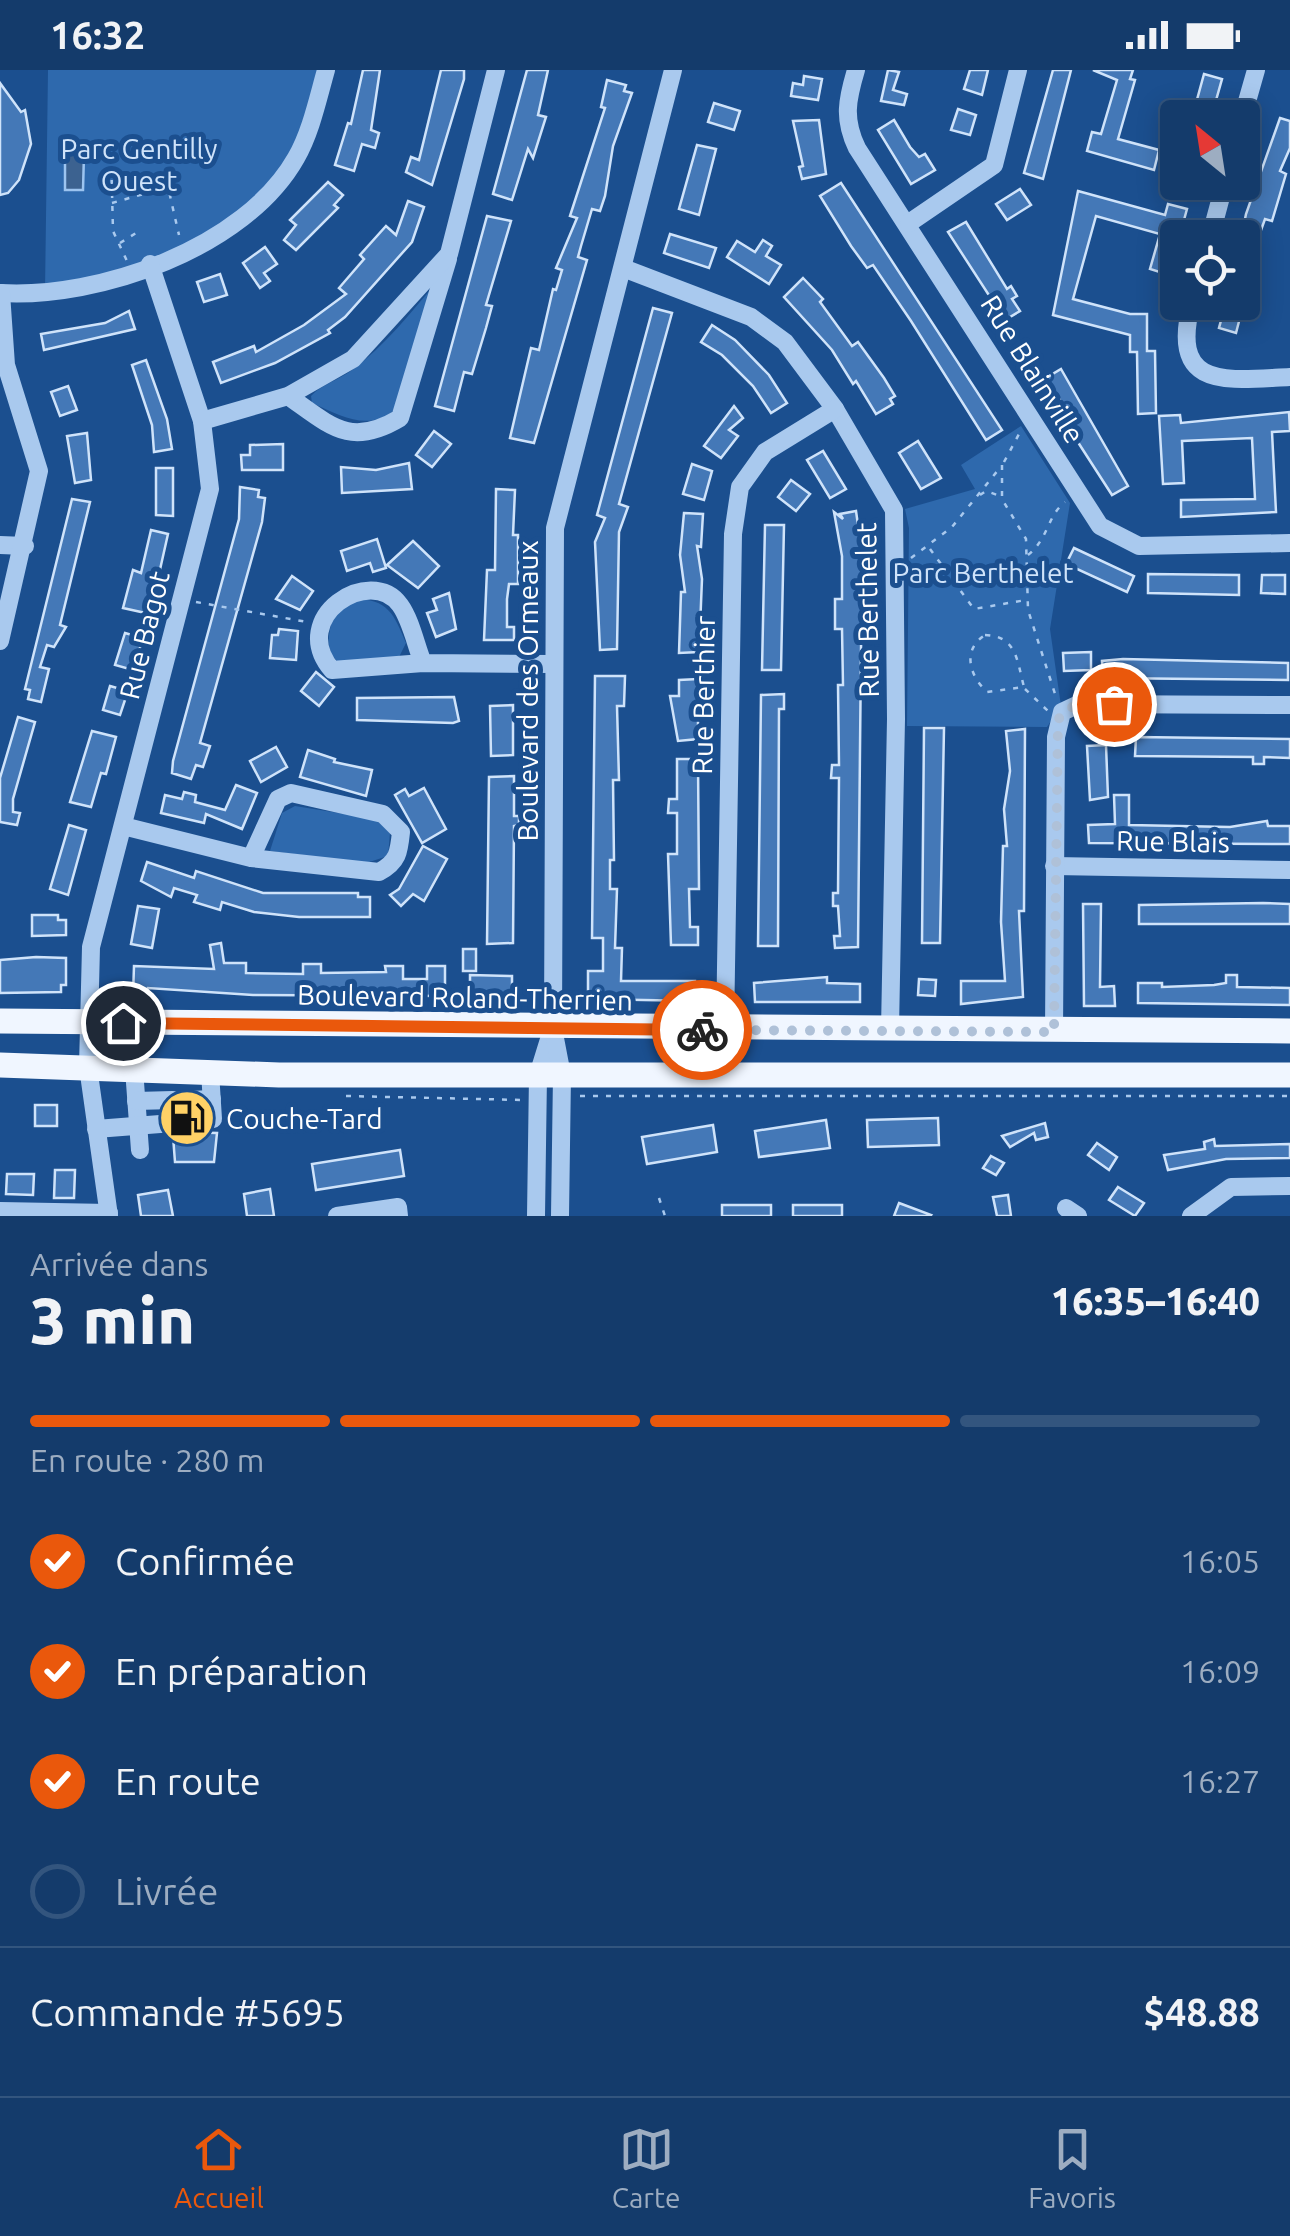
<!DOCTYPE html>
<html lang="fr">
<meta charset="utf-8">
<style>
body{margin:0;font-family:Ubuntu,sans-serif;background:#214673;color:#f1f3f6;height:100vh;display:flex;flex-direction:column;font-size:38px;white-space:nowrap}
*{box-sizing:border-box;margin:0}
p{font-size:32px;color:#9dadc1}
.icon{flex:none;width:55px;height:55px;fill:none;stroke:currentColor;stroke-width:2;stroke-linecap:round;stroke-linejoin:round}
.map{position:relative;height:1146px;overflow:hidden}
.details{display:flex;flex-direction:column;background:#143b6b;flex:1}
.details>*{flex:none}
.needle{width:65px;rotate:330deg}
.buttons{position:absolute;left:1160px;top:30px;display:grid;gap:20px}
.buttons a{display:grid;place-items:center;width:100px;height:100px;border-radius:10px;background:#143b6b;box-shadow:0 5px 25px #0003,0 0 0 2px #33557e;font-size:50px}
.pin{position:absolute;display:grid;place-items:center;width:85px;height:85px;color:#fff;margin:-42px;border:5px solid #fff;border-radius:50%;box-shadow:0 2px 10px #0007}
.courier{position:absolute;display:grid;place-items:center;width:100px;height:100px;margin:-50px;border:8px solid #ea580c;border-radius:50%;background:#fff;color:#222;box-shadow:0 2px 12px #0007}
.summary em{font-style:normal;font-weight:800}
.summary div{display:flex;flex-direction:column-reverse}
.summary{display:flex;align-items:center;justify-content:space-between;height:170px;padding:0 30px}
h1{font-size:65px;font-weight:800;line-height:75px}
.bar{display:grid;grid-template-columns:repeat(4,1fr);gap:15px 10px;align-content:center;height:120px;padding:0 30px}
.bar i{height:12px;border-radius:8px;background:#33557e}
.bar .current{background:#ea580c}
.bar p{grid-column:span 4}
.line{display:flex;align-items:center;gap:25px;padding:0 30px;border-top:2px solid #33557e}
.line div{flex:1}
ol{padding:0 30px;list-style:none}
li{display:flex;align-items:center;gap:30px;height:110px}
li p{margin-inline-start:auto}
li .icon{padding:10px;border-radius:50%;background:#ea580c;color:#fff;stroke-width:4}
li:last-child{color:#9dadc1}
li i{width:55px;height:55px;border:5px solid #33557e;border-radius:50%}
.status{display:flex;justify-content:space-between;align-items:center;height:70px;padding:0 50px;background:#143b6b;direction:ltr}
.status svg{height:28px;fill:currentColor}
.menu{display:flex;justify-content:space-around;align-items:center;height:140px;border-top:2px solid #33557e;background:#143b6b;font-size:28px;color:#9dadc1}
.menu a{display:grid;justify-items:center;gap:5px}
.menu .current{color:#ea580c}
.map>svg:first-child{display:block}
</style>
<div class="status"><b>16:32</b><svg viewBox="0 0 49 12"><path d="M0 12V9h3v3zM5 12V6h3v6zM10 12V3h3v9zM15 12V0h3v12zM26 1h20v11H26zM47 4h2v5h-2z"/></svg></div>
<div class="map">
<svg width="1290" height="1146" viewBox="0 0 1290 1146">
<rect width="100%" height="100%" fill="#1b4f8f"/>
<g fill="#2e69ad">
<path d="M48 0H324C315 27 308 64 293 88 239 172 134 197 45 221Z"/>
<path d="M437 212 398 337C370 363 344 347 312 333L311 326C322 314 339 310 352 300 385 276 410 243 437 212Z"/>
<path d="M1021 356 1070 433 1050 559 1061 636 1047 657 907 656 909 458 905 439 975 419 961 395Z"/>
<path d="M354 529C388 529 394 544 406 573L399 587 340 594C323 579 329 563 334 543Z"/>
<path d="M295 736 376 749 390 763 388 786 366 793 270 781 282 743Z"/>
</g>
<path fill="#3c6290" stroke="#9cc4f0" stroke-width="2.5" d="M65 84H84L83 120H65Z"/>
<g fill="#4478b7" stroke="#cfe3fa" stroke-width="2.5">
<path d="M363 0H380L371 60 379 63 375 78 362 74 354 101 335 95 348 53 351 54Z"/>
<path d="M441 0H464V9L432 115 406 102 411 87 419 90Z"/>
<path d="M527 0H548L538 45 546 47 533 88 528 79 512 130 493 124Z"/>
<path d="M888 0 899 2 893 20 907 24 904 35 881 31Z"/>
<path d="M970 0H988L982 25 964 19Z"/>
<path d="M1053 0H1071L1043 109 1024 103Z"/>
<path d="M1093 0H1133L1130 9 1135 10 1118 69 1159 80 1154 100 1087 81 1092 62 1101 64 1117 10Z"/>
<path d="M1204 4 1222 9 1211 48H1192Z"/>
<path d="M804 6 822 9 818 30 791 26 793 13 803 15Z"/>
<path d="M607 10 626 15 624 21 632 23 613 76 605 126 600 141 592 139 581 176 578 187 587 190 534 373 510 368 531 278 539 280 553 219 556 220 562 200 556 198 577 148 570 146 605 38 601 37Z"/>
<path d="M0 13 21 42 25 40 31 74 19 110 8 123 0 125Z"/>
<path d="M714 33 740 41 734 60 708 52Z"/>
<path d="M958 39 976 45 970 65 951 60Z"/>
<path d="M1280 48 1290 51V78L1280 101 1286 104 1272 151 1265 149 1242 213 1241 168 1246 144Z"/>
<path d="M819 50 826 104 802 109 799 97 803 96 793 51Z"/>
<path d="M894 50 910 77 919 87 925 84 935 100 911 114 878 60Z"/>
<path d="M697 75 716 79 699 145 679 139Z"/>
<path d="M328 112 343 125 334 135 338 138 296 180 284 170 296 155 290 150Z"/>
<path d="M841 113 1002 360 986 370 911 251 873 195 867 198 851 176 820 126Z"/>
<path d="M1020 119 1031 135 1007 150 996 134Z"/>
<path d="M1078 121 1165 145 1168 134 1187 139 1169 205 1150 199 1160 164 1096 146 1073 229 1130 244H1147V281H1155L1156 343 1138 344 1137 282H1130V265L1053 245Z"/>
<path d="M408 131 424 137 412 172 345 247 328 260 330 263 275 293 221 313 213 292 254 276 256 282 304 255 346 224 339 218 364 189 360 185 386 156 396 165Z"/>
<path d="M487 146 511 151 486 235 492 236 486 258 472 304 464 302 454 341 435 336Z"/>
<path d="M966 152 1007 219 1011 216 1017 226 1012 229 1020 241 1005 250 948 162Z"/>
<path d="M670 164 716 178 709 198 664 183Z"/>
<path d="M763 170 772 176 766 186 781 195 769 214 727 187 737 171 755 182Z"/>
<path d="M265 177 277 194 264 203 270 211 260 218 243 193Z"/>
<path d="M220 204 227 225 204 232 197 212Z"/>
<path d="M803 208 823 229 820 232 852 276 858 272 884 308 895 326 890 329 893 334 876 344 856 311 853 314 832 280 784 227Z"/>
<path d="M1226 232H1244L1236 263 1219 258Z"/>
<path d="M653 238 672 243 619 434 628 437 619 462 617 579 600 580 595 472 605 448 597 445Z"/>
<path d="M129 241 135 259 44 280 41 264 105 253Z"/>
<path d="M712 255 735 270 769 305 787 333 771 343 753 316 722 285 701 272Z"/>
<path d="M146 290 167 349 172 379 154 382 152 355 132 295Z"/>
<path d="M1061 299 1128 416 1112 425 1074 366 1080 362 1046 308Z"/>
<path d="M68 316 77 340 60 346 51 322Z"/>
<path d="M734 336 743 348 729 360 738 366 721 388 704 376Z"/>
<path d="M1289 342 1290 361 1272 362 1276 442 1181 447V430L1255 429 1252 368 1182 371 1184 413 1163 414 1159 346 1180 345 1181 353Z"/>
<path d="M434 361 451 374 432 397 416 385Z"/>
<path d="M87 363 91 410 75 413 67 366Z"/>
<path d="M918 371 941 408 921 419 899 383Z"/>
<path d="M283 374V400H242L241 385H250V375Z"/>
<path d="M823 381 846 419 830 428 807 390Z"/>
<path d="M409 393 412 419 342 423 341 397 376 400Z"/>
<path d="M692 394 712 401 704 430 683 424Z"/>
<path d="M156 398H173V446L156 445Z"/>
<path d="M791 410 810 424 796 441 778 427Z"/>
<path d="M240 417 259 420 258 427 265 428 262 452 200 673 210 676 203 697 196 695 191 709 172 703 173 691 239 449Z"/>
<path d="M496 419 515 420 513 465H518V514H509L507 529V557H514V570H484L487 500H495Z"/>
<path d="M72 429 90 432 60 555 66 557 54 577 47 575 40 597 49 599 41 632 28 629 30 620 25 619Z"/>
<path d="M856 441 862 483 858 877 835 878 834 866H840L838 836H833V823H838L839 708H831L832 695H839L838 615H843L842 559H835V529H842V486L834 442 843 449 840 444Z"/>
<path d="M684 443 703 444 701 477 697 476 702 509 699 582 679 583 681 522H685L680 485Z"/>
<path d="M765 455H784L781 600H762Z"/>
<path d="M151 460 168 464 150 544 123 538 133 500 141 503Z"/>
<path d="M377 469 386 498 373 502 370 493 347 501 341 481Z"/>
<path d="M413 471 439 496 418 518 387 495Z"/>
<path d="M1074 478 1134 506 1127 522 1066 494Z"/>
<path d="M1148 504 1239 505V525L1148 523Z"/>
<path d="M1262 505H1285V524L1261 523Z"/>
<path d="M292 506 313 521 300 540 276 529Z"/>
<path d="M449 523 456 559 436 567 427 543 437 540 433 529Z"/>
<path d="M279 559 298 561 296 590 270 588 272 565H278Z"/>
<path d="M125 563 143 568 133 600 115 595Z"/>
<path d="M1091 582V600L1064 601 1063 583Z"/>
<path d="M1123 589 1288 593V610L1103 608 1102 591Z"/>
<path d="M316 602 334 617 319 636 301 621Z"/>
<path d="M595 606H625L624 636H617L619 710H613L614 790H610V819H617L615 878H622L621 911H695V931L591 929 588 921V901H603V868H592Z"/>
<path d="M698 609V669L678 671 670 626H679V610Z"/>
<path d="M110 616 128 621 120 645 103 640Z"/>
<path d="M784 624V639H779L778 876H758L761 625Z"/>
<path d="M454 627 459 651 453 653 357 650V628Z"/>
<path d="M513 635V685L491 686 490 636Z"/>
<path d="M18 647 35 652 13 729V742L20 743 17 755 0 752V708Z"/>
<path d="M924 658H944L940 873H922Z"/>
<path d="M1025 659 1024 841H1019L1023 927 961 934V911H1005L1001 852 1003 776H1007L1004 739 1010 701 1006 661Z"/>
<path d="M92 661 116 667 106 704 101 703 91 737 70 732Z"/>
<path d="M1136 667 1290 669V688L1264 687V694H1253V687L1135 686Z"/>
<path d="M1106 675 1108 727 1090 730 1087 676Z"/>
<path d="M276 677 287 697 261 712 250 691Z"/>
<path d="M308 680 335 689 334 692 372 700 366 726 300 707Z"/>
<path d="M677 689H698L699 819H689L690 857H698V875H671L668 784H677V743H668L669 729H677Z"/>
<path d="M514 706V746H519V755L514 756 513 873 487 874 489 707Z"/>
<path d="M236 715 257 723 242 759 206 744 204 753 161 743 165 725 182 729 184 722 196 725 195 732 225 740Z"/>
<path d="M424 718 446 759 422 773 395 725 405 719 409 726Z"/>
<path d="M1114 725H1129V755L1230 757 1267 751 1268 756H1290V774L1089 773 1088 755 1115 754Z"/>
<path d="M69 755 86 760 68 825 50 819Z"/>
<path d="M423 776 447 789 424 831 413 824 401 836 390 825 399 819Z"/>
<path d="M147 792 194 808 196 801 263 823H358V827H370V847H299L254 842 222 832 220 840 194 832 197 825 174 818 171 827 141 811Z"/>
<path d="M1263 833 1290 834V854H1139V835Z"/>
<path d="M1083 834H1101L1100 917 1114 916 1115 936H1084Z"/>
<path d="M138 836 159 839 152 878 131 874Z"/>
<path d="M32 845H58V850H66V865L32 866Z"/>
<path d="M221 873 224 893H246V903L303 904V894H321V903L386 902 385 896H403V909H427V896H445V926L253 925 148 918 147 926H133L134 896 214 899 210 875Z"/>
<rect x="463" y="879" width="13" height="22"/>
<path d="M36 887 66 888V915H61V922L0 923V890Z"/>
<path d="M470 905 512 906V924H470Z"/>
<path d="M1226 905H1237V917L1290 918V935L1138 933V913H1162V917L1214 915 1226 913Z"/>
<path d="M827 907V913L860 914V932H755L754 913Z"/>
<path d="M919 909 936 910 935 926 918 925Z"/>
<rect x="35" y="1035" width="22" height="21"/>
<path d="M938 1048 939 1075 868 1077 867 1050Z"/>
<path d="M826 1050 830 1078 759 1087 755 1061Z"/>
<path d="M1045 1053 1048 1067 1036 1070 1034 1063 1010 1077 1002 1066Z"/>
<path d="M713 1055 717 1082 647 1094 642 1067Z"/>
<path d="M182 1062 217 1063 214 1092H175L173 1066Z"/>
<path d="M1214 1069 1215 1076 1290 1074V1088L1226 1089 1168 1100 1164 1085 1205 1079 1204 1072Z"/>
<path d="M1097 1073 1117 1087 1109 1100 1088 1085Z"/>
<path d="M400 1080 404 1106 316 1120 312 1094Z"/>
<path d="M991 1086 1004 1093 996 1105 983 1098Z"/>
<path d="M55 1100H75L74 1128H54Z"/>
<path d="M7 1104H34L33 1125 6 1124Z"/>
<path d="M1118 1117 1144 1133 1135 1146 1109 1130Z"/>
<path d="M270 1119 274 1146H247L244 1124Z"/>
<path d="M168 1120 173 1146H141L138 1125Z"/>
<path d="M1008 1125 1011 1146H997L993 1127Z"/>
<path d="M899 1133 931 1145 930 1146H894Z"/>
<rect x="722" y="1135" width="49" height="11"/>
<rect x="793" y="1135" width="49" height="11"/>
</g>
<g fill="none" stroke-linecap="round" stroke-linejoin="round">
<path stroke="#3d69a0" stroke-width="18" stroke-dasharray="18 9" stroke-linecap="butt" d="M173 1041 189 1040"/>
<g stroke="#a9c9ee" stroke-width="2.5" stroke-dasharray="5 8" stroke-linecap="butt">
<path d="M111 84 113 161 127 191"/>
<path d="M112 133 168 117 179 165"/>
<path d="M120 173 136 163"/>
<path d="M1004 392 1019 364"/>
<path d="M1002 395V429L1026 469 1028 540 1056 627"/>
<path d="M980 425 986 421 1000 426"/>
<path d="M930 479 974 539 1026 530"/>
<path d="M1028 485C1049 468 1047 446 1065 432"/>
<path d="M911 488 952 457 999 399"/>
<path d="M196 532 307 552"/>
<path d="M985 565C1017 566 1017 591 1024 617L987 622C969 605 962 580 985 565Z"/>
<path d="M1025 619 1048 641"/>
<path d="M346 1026 523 1030"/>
<path d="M580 1026H1290"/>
<path d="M659 1128 665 1146"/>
</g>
<g stroke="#a9c9ee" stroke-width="18">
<path d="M856 0C847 30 843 49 857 78L1100 456 1139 476 1290 473"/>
<path d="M1242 49 1256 0"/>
<path d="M909 153 994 95 1018 0"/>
<path d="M1210 168 1225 112"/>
<path d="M623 198 751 247 785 272 835 339 894 440 896 649 890 959"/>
<path d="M0 223C99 229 245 178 296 88 311 62 318 28 326 0"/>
<path d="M1192 232C1168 321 1227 310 1290 307"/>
<path d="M288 326C331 356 350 378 400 348L448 189"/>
<path d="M202 351 288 326 353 289 449 184 496 0"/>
<path d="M0 475 25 476"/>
<path d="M0 571 39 401 6 295 1 223"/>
<path d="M423 593C416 576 411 550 400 535 371 494 287 547 332 600L423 593 553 594"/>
<path d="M123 756 251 788 379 802C398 792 399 782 401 762L383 744 291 723 278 729 251 788"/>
<path d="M1054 796 1290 800"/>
<path d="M725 960 733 464 740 417 765 382 835 339"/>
<path d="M1054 962 1056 667 1062 642 1079 634 1290 635"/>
<path d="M134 999 140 1080"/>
<path d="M190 1030 212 1029"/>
<path d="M136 1031 173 1030"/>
<path d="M189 1052 213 1049 210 1002"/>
<path d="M96 1059 173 1053"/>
<path d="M1066 1138 1078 1146"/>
<path d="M0 1141 109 1143"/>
<path d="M109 1146 88 997 91 877 210 419 202 351 150 194"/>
<path d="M337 1146 398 1137 399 1146"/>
<path d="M536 1146 538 1005 551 963"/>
<path d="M560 1146 562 1005 553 958 555 458 673 0"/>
<path d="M1191 1146 1231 1117 1290 1116"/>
</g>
<g stroke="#f0f6ff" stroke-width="25">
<path d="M0 951 1290 961"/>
<path d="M0 995 279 1005H1290"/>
</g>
</g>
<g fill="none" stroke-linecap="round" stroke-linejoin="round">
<path stroke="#afc1d8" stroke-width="10" stroke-dasharray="0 18" d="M702 960 1054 962 1058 651 1062 642 1079 634H1114"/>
<path stroke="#ea580c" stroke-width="12" d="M123 953 702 960"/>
</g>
<defs>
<g id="fuel-disc" transform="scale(2.875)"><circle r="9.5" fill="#ffd166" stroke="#1b4f8f"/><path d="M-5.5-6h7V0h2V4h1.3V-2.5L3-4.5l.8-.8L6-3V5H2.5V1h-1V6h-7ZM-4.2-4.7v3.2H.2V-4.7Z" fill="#111"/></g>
</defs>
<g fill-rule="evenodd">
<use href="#fuel-disc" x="187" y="1048"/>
</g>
<g text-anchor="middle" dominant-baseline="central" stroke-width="10" stroke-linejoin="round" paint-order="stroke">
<g font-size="28" fill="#cfe3fa" stroke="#1b4f8f">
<text x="139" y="78">Parc Gentilly<tspan x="139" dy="32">Ouest</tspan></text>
<text x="983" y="502">Parc Berthelet</text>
</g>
<g font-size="28" fill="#fff" stroke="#1b4f8f">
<text transform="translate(1033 299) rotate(58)">Rue Blainville</text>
<text transform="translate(867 540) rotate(-91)">Rue Berthelet</text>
<text transform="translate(144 565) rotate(-76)">Rue Bagot</text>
<text transform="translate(527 621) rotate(-90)">Boulevard des Ormeaux</text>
<text transform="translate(703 625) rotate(-89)">Rue Berthier</text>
<text transform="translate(1173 771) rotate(1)">Rue Blais</text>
<text transform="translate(465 927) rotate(1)">Boulevard Roland-Therrien</text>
</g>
<g font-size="28" fill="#fff" stroke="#1b4f8f" text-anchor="start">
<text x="226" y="1048">Couche-Tard</text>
</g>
</g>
</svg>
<div class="buttons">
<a><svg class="needle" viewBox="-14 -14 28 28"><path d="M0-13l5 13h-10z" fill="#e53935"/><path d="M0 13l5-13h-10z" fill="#9dadc1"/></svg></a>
<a><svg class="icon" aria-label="locate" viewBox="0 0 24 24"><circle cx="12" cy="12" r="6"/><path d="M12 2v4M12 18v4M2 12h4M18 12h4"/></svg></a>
</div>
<div class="pin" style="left:1114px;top:634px;background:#ea580c"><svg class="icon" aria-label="bag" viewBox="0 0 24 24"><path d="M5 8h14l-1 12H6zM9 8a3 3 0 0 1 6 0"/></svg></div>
<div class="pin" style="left:123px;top:953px;background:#1f2937"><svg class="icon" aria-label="home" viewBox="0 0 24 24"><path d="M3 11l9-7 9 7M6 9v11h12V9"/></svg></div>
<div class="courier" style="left:702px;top:960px"><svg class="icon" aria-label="bike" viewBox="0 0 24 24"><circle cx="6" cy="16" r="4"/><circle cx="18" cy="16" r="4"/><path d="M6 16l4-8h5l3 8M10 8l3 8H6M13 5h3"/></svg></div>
</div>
<section class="details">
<div class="summary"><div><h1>3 min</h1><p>Arrivée dans</p></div><em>16:35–16:40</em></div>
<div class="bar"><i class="current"></i><i class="current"></i><i class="current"></i><i></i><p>En route · 280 m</p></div>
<ol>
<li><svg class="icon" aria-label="check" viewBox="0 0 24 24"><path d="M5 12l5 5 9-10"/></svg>Confirmée<p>16:05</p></li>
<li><svg class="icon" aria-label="check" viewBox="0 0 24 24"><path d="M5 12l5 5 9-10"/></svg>En préparation<p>16:09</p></li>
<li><svg class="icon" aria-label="check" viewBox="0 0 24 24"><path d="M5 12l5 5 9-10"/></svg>En route<p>16:27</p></li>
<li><i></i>Livrée</li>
</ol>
<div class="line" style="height:130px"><div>Commande #5695</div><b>$48.88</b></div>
</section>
<nav class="menu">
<a class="current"><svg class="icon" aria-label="home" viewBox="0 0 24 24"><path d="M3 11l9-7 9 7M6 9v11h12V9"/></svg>Accueil</a>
<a><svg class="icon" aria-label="map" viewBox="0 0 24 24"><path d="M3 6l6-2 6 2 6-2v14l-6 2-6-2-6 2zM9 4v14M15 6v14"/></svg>Carte</a>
<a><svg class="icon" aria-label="saved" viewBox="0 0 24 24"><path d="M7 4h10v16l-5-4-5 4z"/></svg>Favoris</a>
</nav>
